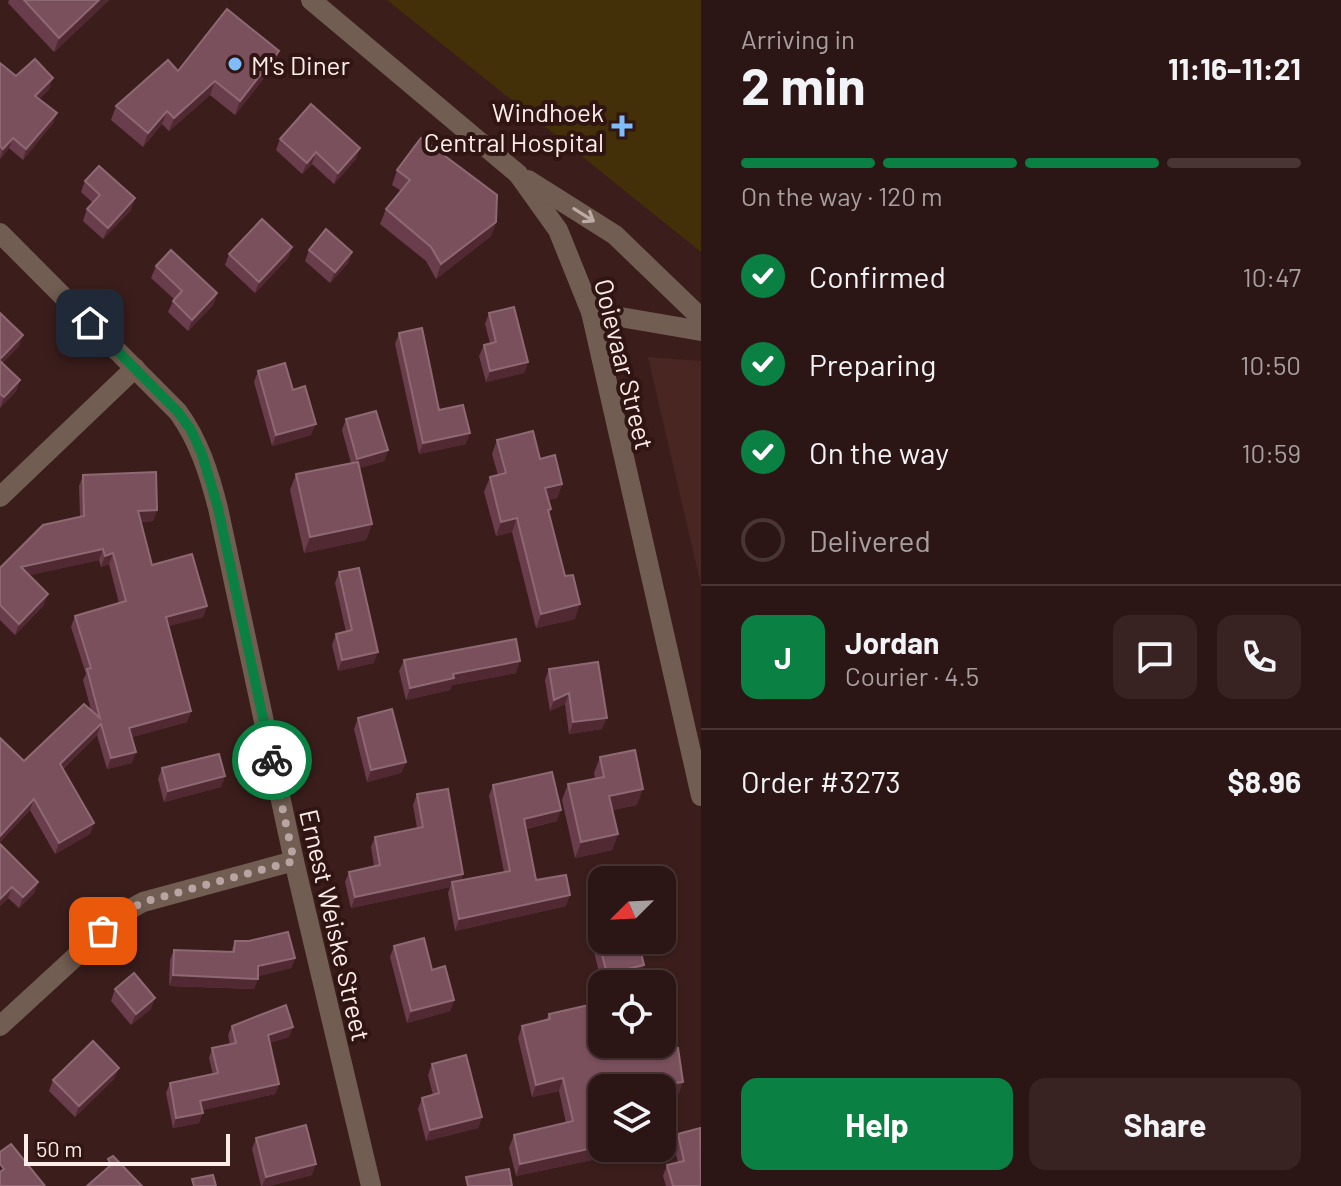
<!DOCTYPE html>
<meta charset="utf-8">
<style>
body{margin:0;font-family:Barlow,sans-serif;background:#382322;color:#f1f3f6;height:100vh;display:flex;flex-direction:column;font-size:30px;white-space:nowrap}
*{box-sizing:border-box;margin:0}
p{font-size:26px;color:#a69fa0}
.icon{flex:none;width:44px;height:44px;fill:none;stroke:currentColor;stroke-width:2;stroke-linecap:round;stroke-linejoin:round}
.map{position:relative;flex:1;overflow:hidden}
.details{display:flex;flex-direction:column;background:#2c1615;width:640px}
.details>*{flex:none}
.needle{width:52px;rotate:246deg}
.tools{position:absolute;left:588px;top:866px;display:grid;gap:16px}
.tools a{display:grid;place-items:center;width:88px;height:88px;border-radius:16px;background:#2c1615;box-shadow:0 2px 6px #0004,0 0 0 2px #483534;font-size:40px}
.scale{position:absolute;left:24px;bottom:20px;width:206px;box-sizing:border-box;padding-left:8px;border:4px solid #fcecea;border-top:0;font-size:22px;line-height:28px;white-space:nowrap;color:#fcecea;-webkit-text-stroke:6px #301512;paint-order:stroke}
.pin{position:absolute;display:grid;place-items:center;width:68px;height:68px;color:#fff;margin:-34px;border-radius:16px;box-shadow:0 4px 12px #0006}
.courier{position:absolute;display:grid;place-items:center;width:80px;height:80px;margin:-40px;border:6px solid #0b8043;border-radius:50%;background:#fff;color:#222;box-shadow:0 2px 10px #0007}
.head em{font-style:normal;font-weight:700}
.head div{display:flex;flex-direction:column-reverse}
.head{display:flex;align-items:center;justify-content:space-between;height:136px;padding:0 40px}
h1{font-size:52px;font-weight:700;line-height:60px}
.bar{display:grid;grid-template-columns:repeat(4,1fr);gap:12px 8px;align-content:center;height:96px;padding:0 40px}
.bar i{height:10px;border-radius:6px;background:#483534}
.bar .selected{background:#0b8043}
.bar p{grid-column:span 4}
.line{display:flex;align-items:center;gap:20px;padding:0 40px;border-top:2px solid #483534}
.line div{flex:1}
.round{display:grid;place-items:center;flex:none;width:84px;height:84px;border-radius:16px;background:#382322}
ol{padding:0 40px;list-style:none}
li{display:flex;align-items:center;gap:24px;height:88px}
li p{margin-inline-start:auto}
li .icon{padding:8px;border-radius:50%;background:#0b8043;color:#fff;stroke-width:4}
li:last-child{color:#a69fa0}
li i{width:44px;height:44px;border:4px solid #483534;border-radius:50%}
.primary-button{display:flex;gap:16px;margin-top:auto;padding:16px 40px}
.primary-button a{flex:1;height:92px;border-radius:16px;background:#0b8043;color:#fff;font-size:32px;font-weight:700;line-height:92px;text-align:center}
.primary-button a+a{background:#382322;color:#f1f3f6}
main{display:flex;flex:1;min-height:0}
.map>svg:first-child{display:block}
</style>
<main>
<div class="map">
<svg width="701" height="1186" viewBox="0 0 701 1186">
<rect width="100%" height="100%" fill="#3b1e1c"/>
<path fill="#4a2623" d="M648 357 701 361V585Z"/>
<path fill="#433009" d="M387 0H701V252Z"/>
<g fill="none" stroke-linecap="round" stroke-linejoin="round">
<g stroke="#715d51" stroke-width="20">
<path d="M311 0 518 174 558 230 591 312 701 796"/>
<path d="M528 180 615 235 701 318"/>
<path d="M0 233 178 412C199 441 209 473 218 508L294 861 371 1186"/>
<path d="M591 312 701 331"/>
<path d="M0 497 135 368"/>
<path d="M0 1026 123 913 143 902 294 861"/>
</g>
</g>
<g fill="#6a3d4c">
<path d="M9 0H109L54 52 8 3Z"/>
<path d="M279 51 274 65 235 115 210 95 169 131 162 124 143 147 111 120 116 106 178 71Z"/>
<path d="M0 63 16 76 49 89 39 99 57 113 53 123 23 160 9 148 0 159Z"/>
<path d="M280 139 356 159 334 184 312 164 302 174 276 150Z"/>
<path d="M397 170 496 222 491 236 436 279 426 261 380 224 386 209 401 191 392 185Z"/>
<path d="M85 181 131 210 103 239 83 221 87 209 93 203 81 192Z"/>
<path d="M292 247 288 258 255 293 225 265 229 254Z"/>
<path d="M309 250 348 263 330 283 305 261Z"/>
<path d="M156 266 217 293 213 305 188 331 168 312 174 299 151 278Z"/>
<path d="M0 313 19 346 2 363 20 380 16 391 0 408Z"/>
<path d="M489 313 528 362 524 373 486 382 479 356 484 345 490 343 485 324Z"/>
<path d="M399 333 439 410 466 444 419 454 395 344Z"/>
<path d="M258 371 293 390 311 435 272 446 254 382Z"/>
<path d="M346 419 388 450 384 461 359 468 372 524 366 540 304 553 290 490 296 474 351 463 342 430Z"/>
<path d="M497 440 540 459 562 484 557 498 548 500 551 509 549 514 575 619 536 628 512 532 496 536 484 492 490 477 498 475 492 454Z"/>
<path d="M83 475 157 510 153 521 140 522 152 565 207 606 203 617 168 626 191 711 187 722 132 737V763L107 769 97 735 63 769 94 823 90 834 55 854 30 810 0 842V738L24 761 91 710 83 680 86 674 71 627 75 616 119 603 109 564 101 567 99 560 30 575 44 605 15 635 0 620V568L80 517 79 486Z"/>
<path d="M339 572 374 663 338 671 332 645 336 634 346 632 335 583Z"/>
<path d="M404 660 516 673 452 685 450 690 406 700 399 671Z"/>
<path d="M549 669 602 729 569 734 565 704 550 711 545 680Z"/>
<path d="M358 718 406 762 401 773 367 782 354 729Z"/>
<path d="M600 757 637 805 612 810 618 834 612 850 575 858 562 800 568 784 595 779 594 773Z"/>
<path d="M162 768 221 787 164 802 158 779Z"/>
<path d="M493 785 557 821 526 829 536 880 566 906 455 931 448 893 450 887 351 908 345 882 349 872 374 866 371 847 375 837 417 828 413 805 417 794 463 874 461 880 504 872 489 796Z"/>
<path d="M0 844 38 882 34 893 19 908 8 898 0 906Z"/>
<path d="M590 908 640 976 609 984H602L586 920Z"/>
<path d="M235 941 295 958 291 968 258 976 254 989 169 986 170 960 174 950 231 952Z"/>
<path d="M394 946 432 970 454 1000 450 1011 407 1023 390 957Z"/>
<path d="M115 989 151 1009 131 1025 111 1001Z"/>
<path d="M549 1014 602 1044 664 1050 679 1094 662 1097V1088H602L625 1153 516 1176 509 1148 514 1135 566 1123 559 1091 532 1097 518 1038 522 1026 546 1020Z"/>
<path d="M232 1026 289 1037 269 1043 279 1084 275 1094 202 1110 199 1123 173 1128 166 1093 170 1083 213 1075 209 1058 212 1048 230 1044 228 1035Z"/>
<path d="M432 1064 482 1117 478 1128 426 1141 418 1109 422 1098 433 1095 428 1075Z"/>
<path d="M114 1079 75 1117 49 1091 53 1080Z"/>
<path d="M678 1134 701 1186H666L663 1176 667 1165 678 1162 673 1145Z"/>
<path d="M256 1138 312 1175 269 1186H261L252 1149Z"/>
</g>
<g fill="#512932">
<path d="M99 0H109L54 52 59 38Z"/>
<path d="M279 51 274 65 235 115 240 101Z"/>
<path d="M53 78 49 89 31 107 35 96Z"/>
<path d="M215 81 210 95 169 131 174 118Z"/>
<path d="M167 111 162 124 143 147 148 133Z"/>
<path d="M57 113 53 123 23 160 26 149Z"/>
<path d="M13 138 9 148 0 159 3 149Z"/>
<path d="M360 148 356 159 334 184 338 173Z"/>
<path d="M316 152 312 164 302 174 307 163Z"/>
<path d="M135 198 131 210 103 239 108 228Z"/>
<path d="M496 222 491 236 436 279 441 264Z"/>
<path d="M292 247 288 258 255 293 259 282Z"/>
<path d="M352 252 348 263 330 283 335 272Z"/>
<path d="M217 293 213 305 188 331 192 320Z"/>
<path d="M23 335 19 346 0 366V359Z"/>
<path d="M528 362 524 373 486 382 490 371Z"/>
<path d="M20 380 16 391 0 408 4 397Z"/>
<path d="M316 424 311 435 272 446 276 435Z"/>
<path d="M470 433 466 444 419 454 423 443Z"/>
<path d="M388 450 384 461 353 470 357 459Z"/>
<path d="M562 484 557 498 540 502 545 488Z"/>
<path d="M157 510 153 521 134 522 138 511Z"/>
<path d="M517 518 512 532 496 536 501 522Z"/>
<path d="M372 524 366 540 304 553 310 537Z"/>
<path d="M103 549 99 560 17 578 21 567Z"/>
<path d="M113 553 109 564 101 567 105 556Z"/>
<path d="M48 594 44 605 15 635 19 624Z"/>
<path d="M580 604 575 619 536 628 541 614Z"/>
<path d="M207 606 203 617 162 628 166 617Z"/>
<path d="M378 652 374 663 338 671 342 660Z"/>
<path d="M520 661 516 673 452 685 450 690 406 700 410 688 453 674Z"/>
<path d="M569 693 565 704 550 711 554 700Z"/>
<path d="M191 711 187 722 125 739 129 728Z"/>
<path d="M607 718 602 729 569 734 573 722Z"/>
<path d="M101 724 97 735 56 775 60 764Z"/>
<path d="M136 752 132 763 107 769 111 758Z"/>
<path d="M406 762 401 773 367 782 371 770Z"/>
<path d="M225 776 221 787 164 802 168 791Z"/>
<path d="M643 789 637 805 603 812 609 796Z"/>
<path d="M34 799 30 810 0 842V836Z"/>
<path d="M561 810 557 821 520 830 524 819Z"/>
<path d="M94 823 90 834 55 854 59 843Z"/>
<path d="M618 834 612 850 575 858 581 842Z"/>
<path d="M463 874 459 885 452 882 450 887 351 908 355 897Z"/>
<path d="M38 882 34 893 19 908 23 897Z"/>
<path d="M12 887 8 898 0 906V899Z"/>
<path d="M570 895 566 906 455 931 459 919Z"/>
<path d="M295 958 291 968 255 977 258 966Z"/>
<path d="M644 965 640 976 609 984H603L607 974Z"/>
<path d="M173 975 258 979 254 989 169 986Z"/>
<path d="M155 998 151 1009 131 1025 136 1014Z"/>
<path d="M454 1000 450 1011 407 1023 411 1011Z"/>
<path d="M293 1027 289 1037 264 1045 268 1035Z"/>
<path d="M119 1068 114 1079 75 1117 79 1106Z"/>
<path d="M563 1078 559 1091 532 1097 536 1085Z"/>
<path d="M683 1082 679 1094 662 1097V1088H643Z"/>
<path d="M279 1084 275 1094 197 1111 200 1101Z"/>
<path d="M203 1113 199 1123 173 1128 176 1118Z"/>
<path d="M482 1117 478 1128 426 1141 430 1130Z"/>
<path d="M602 1146V1148H627L625 1153 516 1176 520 1164Z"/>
<path d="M316 1164 312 1175 269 1186H262L266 1177Z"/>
</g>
<g fill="#7a505d" stroke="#8e6873" stroke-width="2">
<path d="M24 0H99L59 38Z"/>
<path d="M227 9 279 51 240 101 215 81 174 118 167 111 148 133 116 106 168 60 178 71Z"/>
<path d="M35 59 53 78 35 96 57 113 26 149 13 138 3 149 0 146V63L16 76Z"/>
<path d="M311 104 360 148 338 173 316 152 307 163 280 139Z"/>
<path d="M421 138 497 195 496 222 441 264 431 247 386 209 410 180 397 170Z"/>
<path d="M99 166 135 198 108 228 87 209 100 195 85 181Z"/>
<path d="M262 219 292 247 259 282 229 254Z"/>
<path d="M326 229 352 252 335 272 309 250Z"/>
<path d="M171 250 217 293 192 320 173 301 182 291 156 266Z"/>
<path d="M514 307 528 362 490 371 484 345 496 342 489 313Z"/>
<path d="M0 313 23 335 0 359Z"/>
<path d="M422 328 439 410 463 405 470 433 423 443 399 333Z"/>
<path d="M0 361 20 380 4 397 0 394Z"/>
<path d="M285 363 293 390 305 386 316 424 276 435 258 371Z"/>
<path d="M376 411 388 450 357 459 346 419Z"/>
<path d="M533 431 540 459 555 455 562 484 545 488 551 509 548 510 565 576 573 575 580 604 541 614 517 518 501 522 490 477 506 473 497 440Z"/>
<path d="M358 462 372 524 310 537 296 474Z"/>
<path d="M156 472 157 510 138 511 152 565 192 554 207 606 166 617 191 711 129 728 136 752 111 758 101 724 60 764 94 823 59 843 34 799 0 836V738L24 761 84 704 100 718 87 669 91 668 75 616 126 601 113 553 105 556 103 549 21 567 48 594 19 624 0 605V568L43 525 84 516 83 475Z"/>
<path d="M359 568 378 652 342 660 336 634 352 630 339 572Z"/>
<path d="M516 639 520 661 453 674 454 678 410 688 404 660Z"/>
<path d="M598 662 607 718 573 722 569 693 554 700 549 669Z"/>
<path d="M392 709 406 762 371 770 358 718Z"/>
<path d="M635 750 643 789 609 796 618 834 581 842 568 784 604 777 600 757Z"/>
<path d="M219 754 225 776 168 791 162 768Z"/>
<path d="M552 772 561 810 524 819 536 880 566 875 570 895 459 919 452 882 510 871 493 785Z"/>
<path d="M448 789 463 874 355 897 349 872 380 865 375 837 423 827 417 794Z"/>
<path d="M0 844 38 882 23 897 12 887 0 899Z"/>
<path d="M602 905V940H638L644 965 607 974 590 908Z"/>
<path d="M288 932 295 958 258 966V979L173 975 174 950 234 952 235 941H249Z"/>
<path d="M424 938 432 970 445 966 454 1000 411 1011 394 946Z"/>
<path d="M134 973 155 998 136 1014 115 989Z"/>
<path d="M602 1002V1044H662V1038L664 1050 678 1048 683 1082 643 1088H602V1146L520 1164 514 1135 573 1121 563 1078 536 1085 522 1026 550 1019 549 1014Z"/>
<path d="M286 1005 293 1027 268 1035 279 1084 200 1101 203 1113 176 1118 170 1083 218 1073 212 1048 236 1043 232 1026Z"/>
<path d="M93 1041 119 1068 79 1106 53 1080Z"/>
<path d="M466 1055 482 1117 430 1130 422 1098 439 1093 432 1064Z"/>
<path d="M306 1125 316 1164 266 1177 256 1138Z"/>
<path d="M700 1128 701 1186H673L667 1165 684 1161 678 1134Z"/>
<path d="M11 1144 45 1186H0V1172L4 1169 0 1164V1152Z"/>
<path d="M113 1156 142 1186H87L111 1165 108 1159Z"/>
<path d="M509 1169 512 1186H468L466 1177Z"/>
<path d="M213 1175 216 1186H194L192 1179Z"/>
</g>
<defs><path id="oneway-shaft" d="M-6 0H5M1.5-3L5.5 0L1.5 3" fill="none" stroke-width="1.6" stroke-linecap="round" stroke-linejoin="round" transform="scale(2)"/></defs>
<use stroke="#bdaca5" href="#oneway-shaft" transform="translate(584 215) rotate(32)"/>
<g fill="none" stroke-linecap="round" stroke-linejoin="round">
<path stroke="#b8a4a2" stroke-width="8" stroke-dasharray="0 14.4" d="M103 931 123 913 143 902 294 861 272 760"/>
<path stroke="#0b8043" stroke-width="10" d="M90 323 178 412 191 430 202 454 218 508 272 760"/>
</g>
<g fill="#7ebdf9" stroke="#301512" stroke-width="3">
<circle cx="235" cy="64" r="8"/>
<path d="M618 114h8v8h8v8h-8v8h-8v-8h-8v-8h8z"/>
</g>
<g text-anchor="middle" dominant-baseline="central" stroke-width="8" stroke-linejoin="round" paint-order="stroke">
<g font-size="26" fill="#fcecea" stroke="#301512" text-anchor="start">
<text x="251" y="64">M's Diner</text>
<text x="604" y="111" text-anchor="end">Windhoek<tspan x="604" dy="30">Central Hospital</tspan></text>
</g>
<g font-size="26" fill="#fcecea" stroke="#301512">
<text transform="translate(625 364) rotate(76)">Ooievaar Street</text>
<text transform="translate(336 925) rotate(77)">Ernest Weiske Street</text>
</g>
</g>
</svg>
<div class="tools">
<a><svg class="needle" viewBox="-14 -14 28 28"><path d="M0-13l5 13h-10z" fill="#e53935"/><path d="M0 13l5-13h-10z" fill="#a69fa0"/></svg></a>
<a><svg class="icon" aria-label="locate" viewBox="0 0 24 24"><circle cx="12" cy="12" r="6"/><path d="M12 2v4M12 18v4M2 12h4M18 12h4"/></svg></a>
<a><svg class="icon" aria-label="layers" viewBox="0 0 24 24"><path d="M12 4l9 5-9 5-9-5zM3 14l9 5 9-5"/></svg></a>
</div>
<div class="scale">50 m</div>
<div class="pin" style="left:103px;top:931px;background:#ea580c"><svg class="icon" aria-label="bag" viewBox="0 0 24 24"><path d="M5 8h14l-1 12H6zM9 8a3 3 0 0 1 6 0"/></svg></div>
<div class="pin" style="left:90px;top:323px;background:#1f2937"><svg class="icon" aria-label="home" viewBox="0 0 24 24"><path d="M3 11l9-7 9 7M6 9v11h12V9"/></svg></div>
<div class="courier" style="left:272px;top:760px"><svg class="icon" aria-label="bike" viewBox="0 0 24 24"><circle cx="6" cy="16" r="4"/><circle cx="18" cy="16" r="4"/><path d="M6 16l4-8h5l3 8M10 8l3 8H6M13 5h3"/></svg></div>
</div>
<section class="details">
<div class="head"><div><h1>2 min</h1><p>Arriving in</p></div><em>11:16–11:21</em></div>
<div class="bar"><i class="selected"></i><i class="selected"></i><i class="selected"></i><i></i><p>On the way · 120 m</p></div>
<ol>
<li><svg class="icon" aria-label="check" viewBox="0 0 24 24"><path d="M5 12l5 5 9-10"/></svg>Confirmed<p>10:47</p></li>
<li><svg class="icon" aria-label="check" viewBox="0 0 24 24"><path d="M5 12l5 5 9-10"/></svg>Preparing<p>10:50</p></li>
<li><svg class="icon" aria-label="check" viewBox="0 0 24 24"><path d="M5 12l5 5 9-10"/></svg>On the way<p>10:59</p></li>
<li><i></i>Delivered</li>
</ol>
<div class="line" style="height:144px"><b class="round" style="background:#0b8043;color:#fff">J</b><div><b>Jordan</b><p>Courier · 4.5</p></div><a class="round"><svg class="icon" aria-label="chat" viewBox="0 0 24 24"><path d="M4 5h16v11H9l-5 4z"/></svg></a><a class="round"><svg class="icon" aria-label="phone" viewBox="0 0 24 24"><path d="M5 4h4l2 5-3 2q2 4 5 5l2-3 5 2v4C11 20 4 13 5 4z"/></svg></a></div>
<div class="line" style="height:104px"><div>Order #3273</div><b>$8.96</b></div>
<div class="primary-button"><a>Help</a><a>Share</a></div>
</section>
</main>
